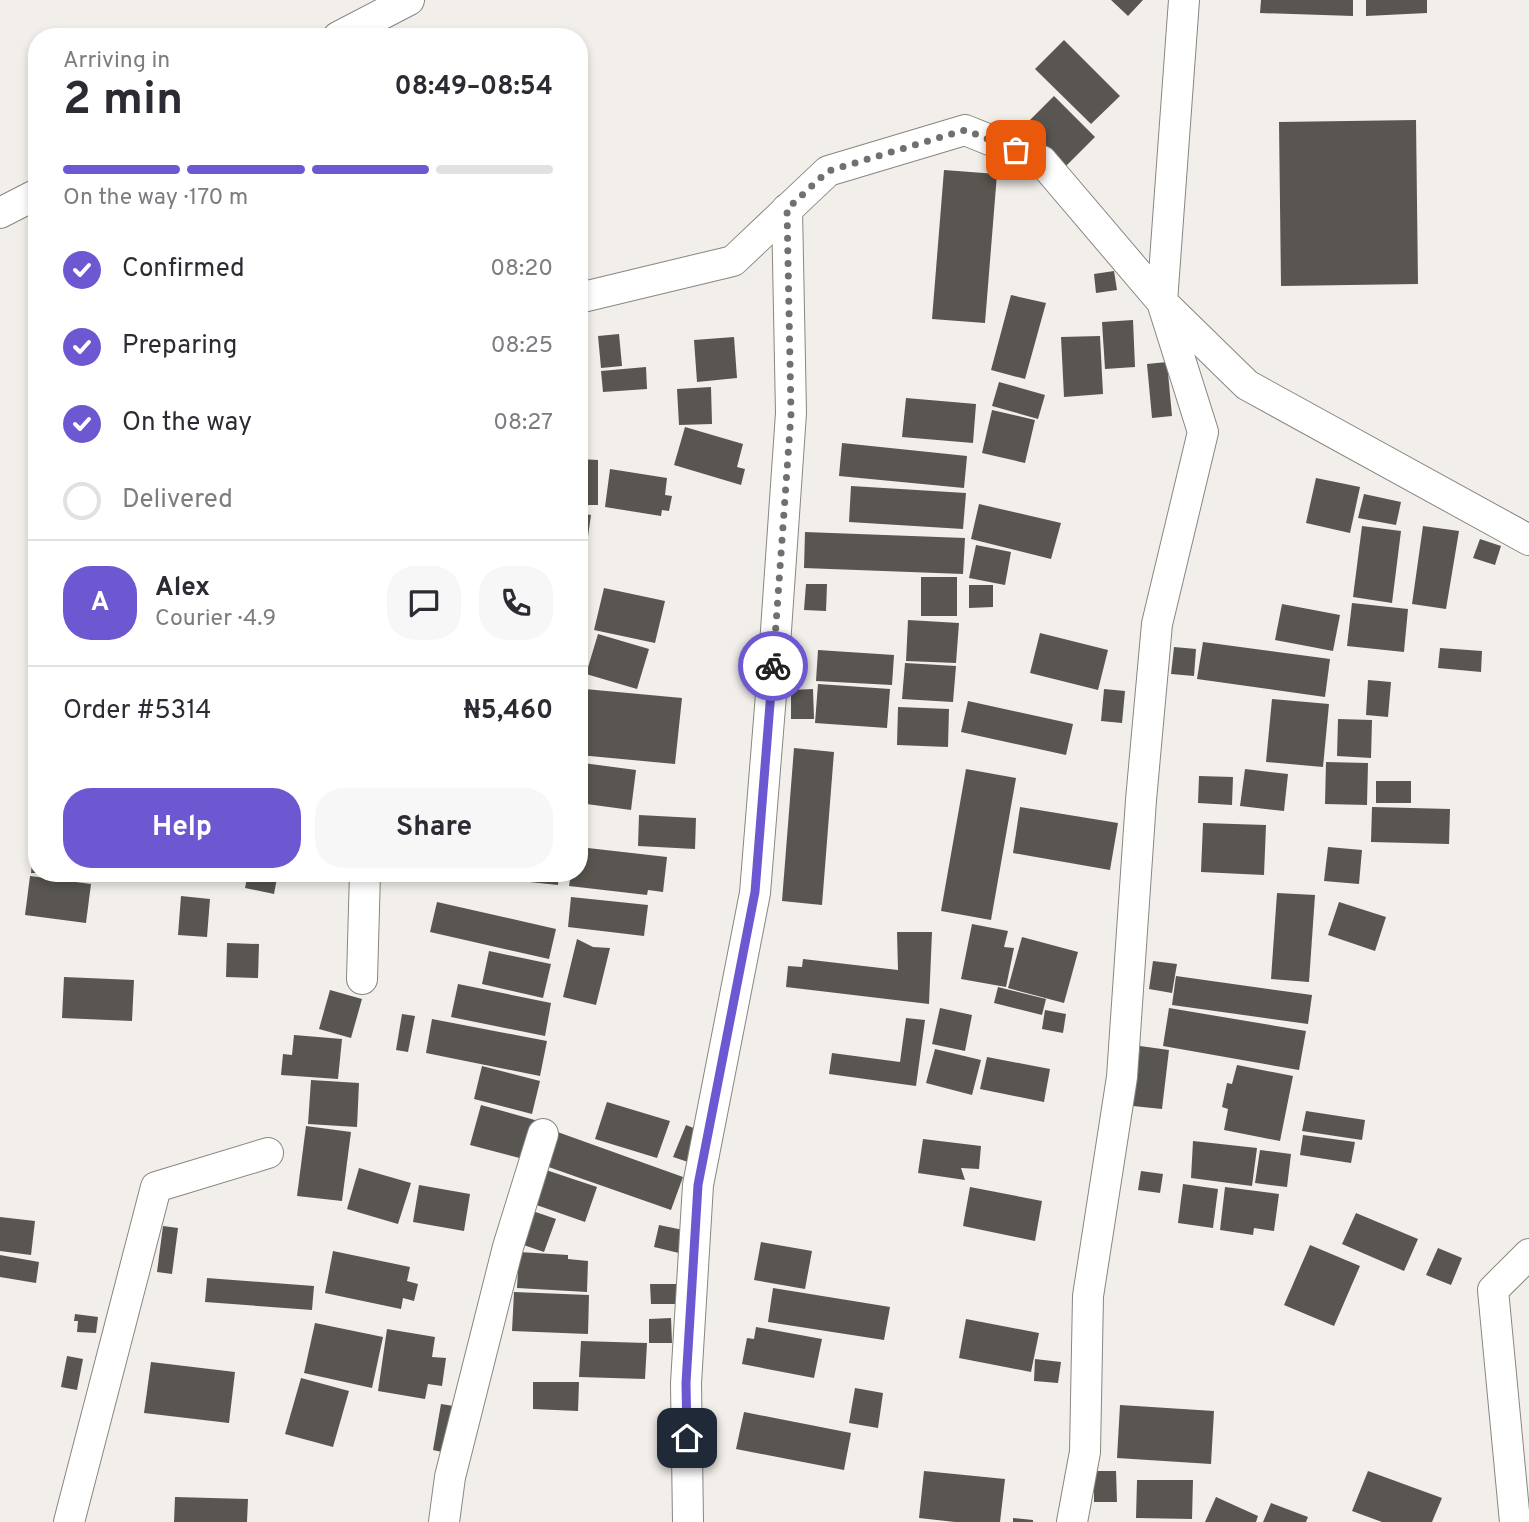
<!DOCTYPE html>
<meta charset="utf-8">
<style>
body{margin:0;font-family:Overpass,sans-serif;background:#f7f7f7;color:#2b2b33;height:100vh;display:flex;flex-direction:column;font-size:26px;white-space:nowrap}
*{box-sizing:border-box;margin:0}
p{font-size:23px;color:#7c7c81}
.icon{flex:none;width:38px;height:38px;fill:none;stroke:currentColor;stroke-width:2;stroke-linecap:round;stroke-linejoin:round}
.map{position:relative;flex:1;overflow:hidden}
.drawer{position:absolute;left:28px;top:28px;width:560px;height:854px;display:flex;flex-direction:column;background:#fff;border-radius:28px;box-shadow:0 4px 10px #0003}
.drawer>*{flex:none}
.pin{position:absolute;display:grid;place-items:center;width:60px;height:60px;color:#fff;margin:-30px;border-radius:14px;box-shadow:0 4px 10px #0006}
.courier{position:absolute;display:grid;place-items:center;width:70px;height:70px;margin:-35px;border:5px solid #6e58d2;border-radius:50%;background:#fff;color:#222;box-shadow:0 2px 9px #0007}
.head em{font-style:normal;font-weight:700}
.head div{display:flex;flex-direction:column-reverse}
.head{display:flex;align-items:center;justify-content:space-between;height:119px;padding:0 35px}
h1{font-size:46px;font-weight:700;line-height:52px}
.bar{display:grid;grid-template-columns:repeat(4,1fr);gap:10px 7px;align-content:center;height:84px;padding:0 35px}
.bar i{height:9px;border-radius:5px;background:#e1e1e2}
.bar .current{background:#6e58d2}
.bar p{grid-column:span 4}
.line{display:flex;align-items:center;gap:18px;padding:0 35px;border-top:2px solid #e1e1e2}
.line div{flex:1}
.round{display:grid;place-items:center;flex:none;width:74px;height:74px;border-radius:28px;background:#f7f7f7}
ol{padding:0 35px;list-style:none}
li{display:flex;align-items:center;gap:21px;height:77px}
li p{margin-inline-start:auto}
li .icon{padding:7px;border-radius:50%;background:#6e58d2;color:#fff;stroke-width:4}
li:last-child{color:#7c7c81}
li i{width:38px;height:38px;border:4px solid #e1e1e2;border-radius:50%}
.primary-button{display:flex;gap:14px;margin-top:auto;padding:14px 35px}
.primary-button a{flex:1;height:80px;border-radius:28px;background:#6e58d2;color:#fff;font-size:28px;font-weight:700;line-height:80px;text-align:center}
.primary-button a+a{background:#f7f7f7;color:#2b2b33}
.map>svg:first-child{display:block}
</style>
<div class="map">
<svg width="1529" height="1522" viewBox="0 0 1529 1522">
<rect width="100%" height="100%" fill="#f2efea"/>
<g fill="#595651">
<path d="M1111 0H1143L1128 16Z"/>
<path d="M1261 0H1353V16L1260 13Z"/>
<path d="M1366 0H1427V13L1366 16Z"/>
<path d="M1064 40 1120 96 1091 124 1035 69Z"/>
<path d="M1054 96 1095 137 1065 167 1024 126Z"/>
<path d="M1416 120 1418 284 1281 286 1279 122Z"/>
<path d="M944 170 997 174 985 323 932 319Z"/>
<path d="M1114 271 1117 290 1096 293 1094 274Z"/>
<path d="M1011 295 1046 303 1025 379 991 370Z"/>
<path d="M1133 320 1135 367 1105 369 1102 322Z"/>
<path d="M619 334 622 366 601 368 598 336Z"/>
<path d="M1100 336 1103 394 1064 397 1061 337Z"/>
<path d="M734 337 737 378 697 382 694 340Z"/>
<path d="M1167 362 1172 416 1152 418 1147 364Z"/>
<path d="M646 367 647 389 603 392 601 371Z"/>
<path d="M999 382 1045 395 1038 419 992 406Z"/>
<path d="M711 387 712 424 679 425 677 389Z"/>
<path d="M906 398 976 404 973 443 902 437Z"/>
<path d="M992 410 1035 420 1025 463 982 453Z"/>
<path d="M685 427 743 444 737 467 745 469 741 485 674 465Z"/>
<path d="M842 443 967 456 964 488 839 476Z"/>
<path d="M579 459 598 460V505H579Z"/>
<path d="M610 469 667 478 665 495 672 496 669 511 662 510 661 516 605 507Z"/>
<path d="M1316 478 1360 487 1350 533 1306 523Z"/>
<path d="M851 486 966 493 963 529 849 522Z"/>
<path d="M1364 494 1401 502 1396 525 1358 518Z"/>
<path d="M979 504 1061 523 1051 559 971 539Z"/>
<path d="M579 513 591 515 581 586H579Z"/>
<path d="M1362 526 1401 531 1392 603 1353 597Z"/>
<path d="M1423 526 1459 531 1446 609 1412 604Z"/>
<path d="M805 532 965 538 963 574 804 568Z"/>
<path d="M1480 539 1501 546 1495 565 1473 558Z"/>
<path d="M976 545 1011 552 1005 585 969 578Z"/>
<rect x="921" y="577" width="36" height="39"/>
<path d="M806 584H827L826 611 804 610Z"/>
<path d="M969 585H993V607L969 608Z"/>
<path d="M604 588 665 601 655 643 594 630Z"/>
<path d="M1352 603 1408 609 1404 652 1347 646Z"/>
<path d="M1282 604 1340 615 1333 651 1275 640Z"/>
<path d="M908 620 959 623 956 663 906 661Z"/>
<path d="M1040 633 1108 650 1098 690 1030 673Z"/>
<path d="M598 634 649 649 637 689 586 674Z"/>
<path d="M1203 642 1330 659 1325 697 1197 679Z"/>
<path d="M1174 647 1196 649 1194 676 1171 674Z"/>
<path d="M1440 648 1482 651 1481 672 1438 668Z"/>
<path d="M818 650 894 655 892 685 816 681Z"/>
<path d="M905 663 956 666 953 702 902 699Z"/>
<path d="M1368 680 1391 682 1388 717 1366 715Z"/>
<path d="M818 684 890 689 887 728 815 723Z"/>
<path d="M585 689 682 698 675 764 579 755Z"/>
<path d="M813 689 814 719H791V690Z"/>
<path d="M1104 689 1125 691 1122 723 1101 721Z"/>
<path d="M1272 699 1329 704 1323 767 1266 762Z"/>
<path d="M968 701 1073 724 1066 755 961 732Z"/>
<path d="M898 707 949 709 948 747 897 745Z"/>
<path d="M1338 719 1372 720 1371 758 1337 756Z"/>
<path d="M794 748 834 752 822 905 782 901Z"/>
<path d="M1326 762 1368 763 1367 805 1325 804Z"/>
<path d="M583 763 636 770 631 810 579 803Z"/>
<path d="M966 769 1016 778 991 920 941 911Z"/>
<path d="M1245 769 1288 774 1284 811 1240 806Z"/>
<path d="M1199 776 1233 777 1232 805 1198 803Z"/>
<rect x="1376" y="781" width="35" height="22"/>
<path d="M1020 807 1118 823 1110 870 1013 853Z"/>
<path d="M1372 807 1450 809 1449 844 1371 842Z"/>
<path d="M639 815 696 818 695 849 638 846Z"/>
<path d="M1203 823 1266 825 1264 875 1201 872Z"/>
<path d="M35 837H37V873H31Z"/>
<path d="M579 847 667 857 663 892 648 890 647 895 569 886 571 873H579Z"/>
<path d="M1328 847 1362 850 1359 884 1324 881Z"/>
<path d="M50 873H96L95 880Z"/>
<path d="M248 873H278L274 894 245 888Z"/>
<path d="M501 873H559L558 885 500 879Z"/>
<path d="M30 876 91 884 86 923 25 915Z"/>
<path d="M1277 893 1315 895 1309 982 1271 979Z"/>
<path d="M181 896 210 899 207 937 178 935Z"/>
<path d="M571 897 648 905 644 936 568 927Z"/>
<path d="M437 902 556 929 549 959 430 932Z"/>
<path d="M1339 902 1386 917 1375 951 1328 935Z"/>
<path d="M972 924 1008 931 1004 947 1014 948 1006 987 961 979Z"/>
<path d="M897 932H932L929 1004 786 987 788 966 802 967 803 959 898 970Z"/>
<path d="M1022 937 1078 952 1064 1003 1008 988Z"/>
<path d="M577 939 593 947 610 948 596 1005 563 997Z"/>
<path d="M227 943 259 944 258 978 226 977Z"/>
<path d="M489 951 551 964 543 998 482 984Z"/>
<path d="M1153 961 1177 964 1172 993 1149 989Z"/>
<path d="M1176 976 1312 995 1308 1024 1172 1005Z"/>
<path d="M64 977 134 980 132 1021 62 1018Z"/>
<path d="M458 984 551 1003 545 1036 451 1017Z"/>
<path d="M998 987 1046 999 1042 1015 994 1003Z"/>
<path d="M330 990 362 999 351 1038 319 1029Z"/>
<path d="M940 1008 972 1015 965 1051 932 1044Z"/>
<path d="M1169 1008 1306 1031 1299 1070 1163 1046Z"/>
<path d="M1045 1010 1066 1014 1063 1033 1042 1029Z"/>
<path d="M402 1014 415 1016 408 1052 396 1050Z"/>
<path d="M906 1018 925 1020 916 1086 829 1074 832 1053 900 1062Z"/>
<path d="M432 1019 547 1041 540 1076 426 1053Z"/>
<path d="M294 1035 342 1039 338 1079 281 1075 283 1054 292 1055Z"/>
<path d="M1140 1046 1169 1050 1162 1109 1133 1106Z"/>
<path d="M935 1049 981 1060 972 1095 926 1083Z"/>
<path d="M987 1057 1050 1069 1044 1102 980 1089Z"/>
<path d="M1237 1065 1293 1076 1280 1141 1224 1130 1228 1109 1222 1107 1227 1083 1232 1084Z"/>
<path d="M482 1066 540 1081 532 1114 474 1099Z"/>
<path d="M311 1080 359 1083 357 1127 308 1124Z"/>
<path d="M607 1102 670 1121 657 1158 595 1139Z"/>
<path d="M481 1105 542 1122 531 1161 470 1145Z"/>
<path d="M1306 1111 1365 1120 1362 1140 1302 1131Z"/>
<path d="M686 1125 706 1133 694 1164 673 1157Z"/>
<path d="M306 1126 351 1132 342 1201 297 1196Z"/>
<path d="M552 1130 683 1177 671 1210 540 1164Z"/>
<path d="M1303 1135 1355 1142 1351 1163 1300 1155Z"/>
<path d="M923 1139 981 1146 979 1169 961 1168 965 1180 918 1173Z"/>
<path d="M1193 1141 1257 1148 1252 1186 1191 1178Z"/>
<path d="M1260 1150 1291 1154 1287 1187 1255 1183Z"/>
<path d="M359 1168 411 1183 398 1224 347 1209Z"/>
<path d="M540 1168 597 1187 585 1222 528 1202Z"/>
<path d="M1141 1171 1163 1174 1160 1193 1138 1190Z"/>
<path d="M1183 1184 1218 1189 1213 1228 1178 1223Z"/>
<path d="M419 1185 470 1194 464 1231 413 1222Z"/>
<path d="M970 1187 1042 1201 1035 1241 963 1226Z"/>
<path d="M1225 1187 1279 1194 1274 1231 1254 1228 1253 1235 1220 1230Z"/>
<path d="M524 1208 556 1219 544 1252 512 1241Z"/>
<path d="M1356 1213 1418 1239 1404 1271 1342 1244Z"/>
<path d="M0 1217 35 1221 31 1255 0 1251Z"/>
<path d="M659 1225 688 1231 683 1254 654 1247Z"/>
<path d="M163 1226 178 1228 172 1274 157 1272Z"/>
<path d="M761 1242 812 1251 805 1289 754 1280Z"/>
<path d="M1310 1245 1360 1266 1334 1326 1284 1305Z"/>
<path d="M1438 1248 1462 1258 1451 1285 1426 1275Z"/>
<path d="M333 1251 410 1267 407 1281 418 1284 414 1301 403 1298 401 1309 325 1293Z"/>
<path d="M519 1252 568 1255V1259L588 1261 587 1292 517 1288Z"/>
<path d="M0 1255 39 1262 36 1283 0 1277Z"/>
<path d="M207 1278 314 1286 312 1310 205 1302Z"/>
<path d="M650 1284H679V1304H651Z"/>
<path d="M773 1288 890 1307 884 1340 768 1322Z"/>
<path d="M514 1292 589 1295 588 1334 512 1331Z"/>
<path d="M75 1314 98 1317 96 1333 77 1332 78 1321H74Z"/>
<path d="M671 1318 672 1343H649V1319Z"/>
<path d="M966 1319 1039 1333 1031 1372 959 1358Z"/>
<path d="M315 1323 383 1337 372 1388 304 1373Z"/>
<path d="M756 1327 822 1339 814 1378 742 1364 747 1338 754 1339Z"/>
<path d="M387 1329 435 1337 432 1357 446 1358 442 1386 428 1384 425 1399 378 1391Z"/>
<path d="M581 1341 647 1343 645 1379 579 1377Z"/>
<path d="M67 1356 83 1359 77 1390 61 1387Z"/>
<path d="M1035 1359 1061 1362 1058 1383 1034 1381Z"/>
<path d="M151 1362 235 1372 229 1423 144 1413Z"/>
<path d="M301 1378 349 1391 333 1447 285 1434Z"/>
<path d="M533 1382H579L578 1411 533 1409Z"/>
<path d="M855 1388 883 1393 878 1428 849 1423Z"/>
<path d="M441 1404 460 1407 451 1454 433 1450Z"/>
<path d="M1120 1405 1214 1411 1211 1464 1117 1458Z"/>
<path d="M744 1412 851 1433 844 1470 736 1449Z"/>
<path d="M924 1471 1005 1479 1000 1522H955L919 1518Z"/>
<path d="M1094 1471H1116L1117 1502H1094Z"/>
<path d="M1368 1471 1442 1498 1432 1522H1382L1352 1511Z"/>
<path d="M1137 1480H1193L1192 1519 1136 1518Z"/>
<path d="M175 1497 248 1499 247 1522H174Z"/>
<path d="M1216 1497 1258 1516 1256 1522H1205Z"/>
<path d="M1271 1503 1308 1517 1306 1522H1263Z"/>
<path d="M1013 1518 1033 1520V1522H1013Z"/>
</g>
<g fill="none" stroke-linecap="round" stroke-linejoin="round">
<g stroke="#898681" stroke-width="32">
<g id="street">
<path d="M1184 0 1162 302 1247 385 1529 540"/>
<path d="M338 37 409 0"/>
<path d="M0 213 37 194"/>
<path d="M579 298 733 261 828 171 965 130 1042 161 1162 302 1203 432 1157 624 1141 800 1122 1077 1088 1296 1085 1452 1072 1522"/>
<path d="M362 979 365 873"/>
<path d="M69 1522 156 1187 268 1153"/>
<path d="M444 1522 450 1477 508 1247 543 1134"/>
<path d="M688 1522 686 1383 698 1185 755 893 775 645 791 413 787 209"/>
<path d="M1515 1522 1493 1290 1529 1254"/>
</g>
</g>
<use href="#street" stroke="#fff" stroke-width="30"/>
</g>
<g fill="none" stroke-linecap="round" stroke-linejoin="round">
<path stroke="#72706d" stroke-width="7" stroke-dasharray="0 12.6" d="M773 666 791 414 787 209 828 171 965 130 1016 150"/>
<path stroke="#6e58d2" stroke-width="9" d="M687 1438 686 1383 698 1185 755 892 773 666"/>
</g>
</svg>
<div class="pin" style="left:1016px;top:150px;background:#ea580c"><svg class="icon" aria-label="bag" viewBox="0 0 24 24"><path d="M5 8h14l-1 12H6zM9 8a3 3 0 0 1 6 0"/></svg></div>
<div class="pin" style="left:687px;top:1438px;background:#1f2937"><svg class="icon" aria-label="home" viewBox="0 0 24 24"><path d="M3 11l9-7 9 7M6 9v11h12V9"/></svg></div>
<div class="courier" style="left:773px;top:666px"><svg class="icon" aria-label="bike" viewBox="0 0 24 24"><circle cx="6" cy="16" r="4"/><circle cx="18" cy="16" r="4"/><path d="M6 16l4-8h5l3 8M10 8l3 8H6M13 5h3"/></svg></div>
<section class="drawer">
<div class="head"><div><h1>2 min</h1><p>Arriving in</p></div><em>08:49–08:54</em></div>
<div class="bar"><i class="current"></i><i class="current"></i><i class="current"></i><i></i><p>On the way · 170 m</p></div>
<ol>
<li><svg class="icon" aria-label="check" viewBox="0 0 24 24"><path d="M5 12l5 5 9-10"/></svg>Confirmed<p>08:20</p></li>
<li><svg class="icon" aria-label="check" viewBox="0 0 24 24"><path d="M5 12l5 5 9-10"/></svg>Preparing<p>08:25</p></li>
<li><svg class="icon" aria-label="check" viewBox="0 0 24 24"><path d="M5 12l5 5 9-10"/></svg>On the way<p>08:27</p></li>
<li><i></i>Delivered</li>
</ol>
<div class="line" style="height:126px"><b class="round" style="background:#6e58d2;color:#fff">A</b><div><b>Alex</b><p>Courier · 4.9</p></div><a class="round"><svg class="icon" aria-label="chat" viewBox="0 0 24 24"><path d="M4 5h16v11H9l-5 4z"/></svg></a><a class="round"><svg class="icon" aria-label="phone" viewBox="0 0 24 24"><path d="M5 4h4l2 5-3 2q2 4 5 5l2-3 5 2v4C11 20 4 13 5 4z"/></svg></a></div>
<div class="line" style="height:91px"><div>Order #5314</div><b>₦5,460</b></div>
<div class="primary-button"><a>Help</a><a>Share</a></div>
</section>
</div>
